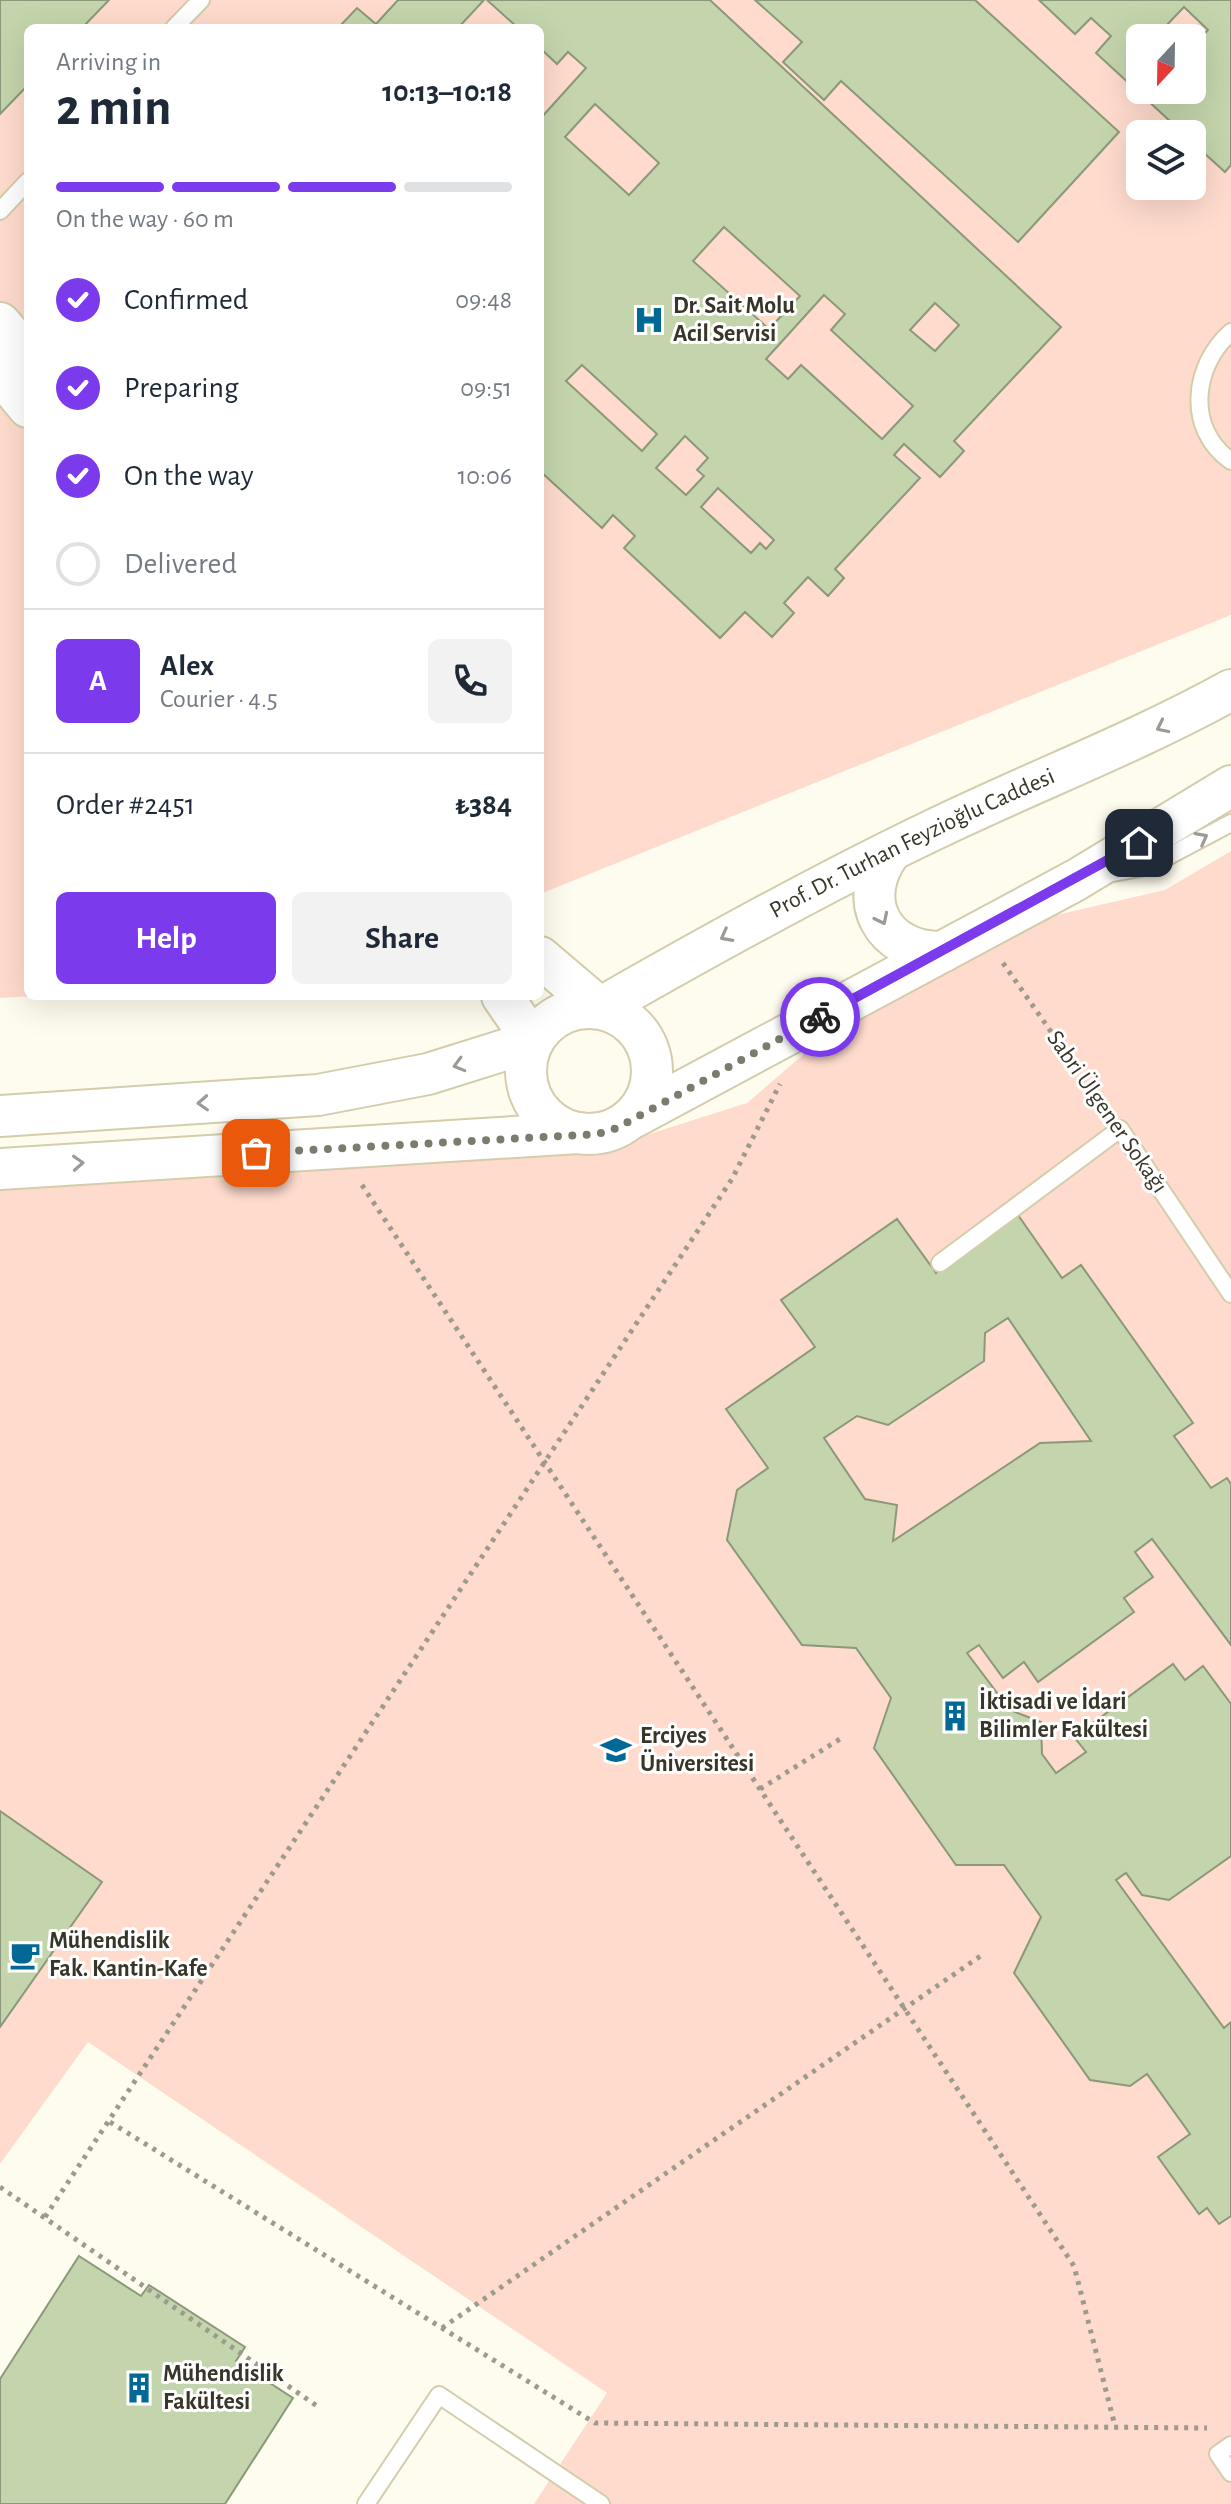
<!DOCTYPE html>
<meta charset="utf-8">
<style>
body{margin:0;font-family:"Alegreya Sans",sans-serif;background:#f2f2f3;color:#1f2937;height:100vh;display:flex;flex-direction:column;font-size:30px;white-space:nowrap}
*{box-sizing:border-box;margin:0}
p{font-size:26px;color:#747a83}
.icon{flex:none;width:44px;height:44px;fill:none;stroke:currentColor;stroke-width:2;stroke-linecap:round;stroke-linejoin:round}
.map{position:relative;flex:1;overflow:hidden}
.panel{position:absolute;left:24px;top:24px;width:520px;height:976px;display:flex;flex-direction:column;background:#fff;border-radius:12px;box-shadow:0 8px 32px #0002}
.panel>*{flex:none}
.needle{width:52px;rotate:202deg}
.tools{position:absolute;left:1126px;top:24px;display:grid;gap:16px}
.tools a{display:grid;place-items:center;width:80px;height:80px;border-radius:12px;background:#fff;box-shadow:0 8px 32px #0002;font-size:40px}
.pin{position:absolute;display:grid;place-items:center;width:68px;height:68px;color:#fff;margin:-34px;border-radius:16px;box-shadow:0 4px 12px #0006}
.courier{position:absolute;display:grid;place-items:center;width:80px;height:80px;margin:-40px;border:6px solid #7c3aed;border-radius:50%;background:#fff;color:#222;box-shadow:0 2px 10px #0007}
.summary em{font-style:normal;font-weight:600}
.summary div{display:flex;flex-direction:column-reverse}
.summary{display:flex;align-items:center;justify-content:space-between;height:136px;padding:0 32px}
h1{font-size:52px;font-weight:600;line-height:60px}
.bar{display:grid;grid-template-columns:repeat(4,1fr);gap:12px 8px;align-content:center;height:96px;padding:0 32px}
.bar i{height:10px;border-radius:6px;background:#e0e1e3}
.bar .active{background:#7c3aed}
.bar p{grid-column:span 4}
.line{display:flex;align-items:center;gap:20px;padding:0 32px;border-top:2px solid #e0e1e3}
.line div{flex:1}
.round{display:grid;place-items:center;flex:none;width:84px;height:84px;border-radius:12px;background:#f2f2f3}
ol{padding:0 32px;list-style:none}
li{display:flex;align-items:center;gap:24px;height:88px}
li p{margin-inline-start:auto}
li .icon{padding:8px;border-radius:50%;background:#7c3aed;color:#fff;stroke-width:4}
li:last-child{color:#747a83}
li i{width:44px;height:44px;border:4px solid #e0e1e3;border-radius:50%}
.cta{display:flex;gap:16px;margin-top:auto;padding:16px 32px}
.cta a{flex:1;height:92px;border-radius:12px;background:#7c3aed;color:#fff;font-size:32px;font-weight:600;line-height:92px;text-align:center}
.cta a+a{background:#f2f2f3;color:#1f2937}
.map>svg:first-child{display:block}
</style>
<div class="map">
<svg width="1231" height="2504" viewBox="0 0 1231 2504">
<rect width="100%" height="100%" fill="#fefcee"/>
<g fill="#fedbcd" fill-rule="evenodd">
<path d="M0 0H1231V615L540 894V28H28V996H34L0 998ZM1140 38H1192V90H1140ZM1140 134H1192V186H1140Z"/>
<path d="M1231 851V2504H534L607 2393 88 2042 0 2164V1174L550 1138 640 1137 747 1103 839 1024 1039 919 1165 890Z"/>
</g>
<g fill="#c4d5ad" stroke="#8b987a" stroke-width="2" fill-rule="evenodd">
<path d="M0 0H109L82 28H28V85L0 114Z"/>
<path d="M398 0H484L458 28H338L357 8 376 24Z"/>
<path d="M487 0H710L1061 327 954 441 964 451 940 477 904 444 894 455 920 478 835 569 844 578 828 596 808 577 784 603 794 613 772 637 745 612 720 638 624 548 635 536 613 515 602 528 540 471V119L586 68 568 52 557 64 540 48V28H518ZM595 104 659 163 629 195 565 137ZM724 227 800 296 769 329 693 261ZM824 295 845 314 831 330 913 406 882 439 801 365 788 379 766 359ZM935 303 959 325 935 351 910 330ZM582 365 657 434 642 451 566 381ZM685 436 708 458 697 470 704 476 686 495 656 468ZM718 488 774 540 766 549 760 543 751 553 701 507Z"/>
<path d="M755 0H975L1119 132 1018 242 841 81 824 100 783 62 802 42Z"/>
<path d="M1039 0H1231V165L1225 172 1192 142V134H1184L1096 53 1111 36 1091 18 1075 34ZM1184 7 1208 30 1192 47V90H1140V38H1170L1162 30Z"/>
<path d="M1018 1215 1062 1278 1081 1265 1193 1423 1174 1436 1211 1488 1227 1478 1231 1484V1645L1152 1539 1135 1552 1153 1577 1124 1598 1134 1612 1038 1682 1024 1662 1003 1678 979 1645 967 1653 1010 1710 1041 1722 1042 1754 1056 1773 1086 1752 1074 1737 1173 1664 1185 1680 1203 1666 1231 1704V1856L1169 1900 1142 1895 1126 1873 1116 1880 1224 2028 1231 2022V2216L1219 2224 1207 2208 1199 2214 1158 2157 1190 2134 1147 2074 1130 2086 1090 2080 1014 1973 1041 1917 1004 1865H956L874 1748 891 1698 856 1648 802 1645 727 1540 737 1490 768 1468 726 1409 815 1347 781 1300 897 1219 936 1273ZM1008 1318 1091 1441 1040 1443 893 1541 897 1505 865 1499 824 1438 857 1416 888 1425 984 1361 985 1333Z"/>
<path d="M0 1811 102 1882 0 2027Z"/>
<path d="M79 2256 141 2296 149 2285 245 2347 236 2361 293 2398 225 2504H0V2379Z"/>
</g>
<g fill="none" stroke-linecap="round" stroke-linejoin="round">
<g stroke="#d3cdac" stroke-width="20">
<g id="service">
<path d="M174 28 201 0"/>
<path d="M0 211 28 181"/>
<path d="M1231 332C1193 365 1185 429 1231 461"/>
<path d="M1113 873 1150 866 1231 823"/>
<path d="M940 1263 1120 1129 1231 1294"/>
<path d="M1231 2445 1218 2454 1231 2473"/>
<path d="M366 2504 439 2395 601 2504"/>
</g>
</g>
<g stroke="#d3cdac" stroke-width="44">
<g id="tertiary">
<path d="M0 323 28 356"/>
<path d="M0 373 28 407"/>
<path d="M891 851C854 899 882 953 942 952"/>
<path id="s1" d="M540 957 600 1008C710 945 820 884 933 830 1032 782 1135 743 1231 690"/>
<circle cx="589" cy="1071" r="63"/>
<path d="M0 1116 318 1095 428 1074 533 1041 502 996"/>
<path d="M634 1117 1076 880 1231 786"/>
<path d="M0 1169 578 1133"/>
</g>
</g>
<g stroke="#9d9b8e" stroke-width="5" stroke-dasharray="4 6" stroke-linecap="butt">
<path d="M1003 963 1105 1109"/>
<path d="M362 1185 1074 2266 1115 2426"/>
<path d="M760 1789 840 1739"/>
<path d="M110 2122 595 2423 1207 2428"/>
<path d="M0 2187 320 2408"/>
<path d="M45 2217 732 1179 780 1084"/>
<path d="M442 2328 982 1955"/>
</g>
<use href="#service" stroke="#fff" stroke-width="16"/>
<use href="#tertiary" stroke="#fff" stroke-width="40"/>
</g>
<defs><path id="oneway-chevron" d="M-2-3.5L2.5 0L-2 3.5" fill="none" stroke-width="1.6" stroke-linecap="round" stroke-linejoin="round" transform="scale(2)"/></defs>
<g stroke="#9c9a94">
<use href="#oneway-chevron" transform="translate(1162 727) rotate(154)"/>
<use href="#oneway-chevron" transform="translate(1202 838) rotate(-28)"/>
<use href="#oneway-chevron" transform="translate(882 919) rotate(64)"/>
<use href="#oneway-chevron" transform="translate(726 936) rotate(152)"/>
<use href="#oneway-chevron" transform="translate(459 1065) rotate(164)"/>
<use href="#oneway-chevron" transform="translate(203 1103) rotate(177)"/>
<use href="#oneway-chevron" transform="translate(78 1163) rotate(-3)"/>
</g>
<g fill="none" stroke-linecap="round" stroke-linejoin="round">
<path stroke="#7d7b6e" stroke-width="8" stroke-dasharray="0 14.4" d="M256 1153 598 1134 617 1128 820 1017"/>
<path stroke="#7c3aed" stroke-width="10" d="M820 1017 1139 843"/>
</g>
<defs>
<g id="hospital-bare" transform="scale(2.4)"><path d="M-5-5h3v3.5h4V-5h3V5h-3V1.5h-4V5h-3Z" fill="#026896" stroke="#fff" stroke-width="2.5" paint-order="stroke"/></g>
<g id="building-bare" transform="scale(2.4)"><path d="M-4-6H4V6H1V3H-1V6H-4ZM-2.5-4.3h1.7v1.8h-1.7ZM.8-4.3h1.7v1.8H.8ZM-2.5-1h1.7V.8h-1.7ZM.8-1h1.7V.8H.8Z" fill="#026896" stroke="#fff" stroke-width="2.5" paint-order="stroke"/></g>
<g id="university-bare" transform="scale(2.4)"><path d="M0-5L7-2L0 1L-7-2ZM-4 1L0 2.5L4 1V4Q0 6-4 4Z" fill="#026896" stroke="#fff" stroke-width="2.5" paint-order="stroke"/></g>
<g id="cafe-bare" transform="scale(2.4)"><path d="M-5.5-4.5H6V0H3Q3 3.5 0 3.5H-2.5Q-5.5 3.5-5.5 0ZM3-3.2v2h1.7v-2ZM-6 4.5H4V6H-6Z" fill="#026896" stroke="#fff" stroke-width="2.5" paint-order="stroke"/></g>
</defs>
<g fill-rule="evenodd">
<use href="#hospital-bare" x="649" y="320"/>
<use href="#building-bare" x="955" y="1716"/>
<use href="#university-bare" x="616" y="1750"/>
<use href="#cafe-bare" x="25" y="1955"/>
<use href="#building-bare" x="139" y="2388"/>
</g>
<g text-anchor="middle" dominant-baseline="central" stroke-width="6" stroke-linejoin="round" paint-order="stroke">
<g font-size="24" font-weight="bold" fill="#383629" stroke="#fff" text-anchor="start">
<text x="673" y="306">Dr. Sait Molu<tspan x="673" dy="28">Acil Servisi</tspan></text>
<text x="979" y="1702">İktisadi ve İdari<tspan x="979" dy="28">Bilimler Fakültesi</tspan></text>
<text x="640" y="1736">Erciyes<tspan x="640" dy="28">Üniversitesi</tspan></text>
<text x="49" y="1941">Mühendislik<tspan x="49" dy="28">Fak. Kantin-Kafe</tspan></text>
<text x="163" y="2374">Mühendislik<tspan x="163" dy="28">Fakültesi</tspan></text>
</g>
<g font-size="24" fill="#383629" stroke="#fff">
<text stroke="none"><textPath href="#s1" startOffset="432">Prof. Dr. Turhan Feyzioğlu Caddesi</textPath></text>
<text transform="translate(1107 1112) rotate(55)">Sabri Ülgener Sokağı</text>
</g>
</g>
</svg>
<div class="tools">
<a><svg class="needle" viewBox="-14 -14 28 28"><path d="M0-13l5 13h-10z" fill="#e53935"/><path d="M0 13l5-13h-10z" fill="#747a83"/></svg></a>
<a><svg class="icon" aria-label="layers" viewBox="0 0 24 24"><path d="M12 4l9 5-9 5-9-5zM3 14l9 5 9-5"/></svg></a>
</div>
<div class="pin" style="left:256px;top:1153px;background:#ea580c"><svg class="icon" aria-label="bag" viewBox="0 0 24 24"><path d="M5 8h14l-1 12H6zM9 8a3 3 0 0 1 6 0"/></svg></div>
<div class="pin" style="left:1139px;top:843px;background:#1f2937"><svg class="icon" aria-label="home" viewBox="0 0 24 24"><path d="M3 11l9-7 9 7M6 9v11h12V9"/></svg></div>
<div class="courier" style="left:820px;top:1017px"><svg class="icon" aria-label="bike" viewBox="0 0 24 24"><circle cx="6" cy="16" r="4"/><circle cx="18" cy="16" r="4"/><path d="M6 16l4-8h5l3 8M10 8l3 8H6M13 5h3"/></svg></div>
<section class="panel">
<div class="summary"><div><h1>2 min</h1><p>Arriving in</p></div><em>10:13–10:18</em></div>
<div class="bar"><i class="active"></i><i class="active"></i><i class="active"></i><i></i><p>On the way · 60 m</p></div>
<ol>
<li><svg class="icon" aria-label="check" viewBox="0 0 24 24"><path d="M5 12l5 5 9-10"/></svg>Confirmed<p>09:48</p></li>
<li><svg class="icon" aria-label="check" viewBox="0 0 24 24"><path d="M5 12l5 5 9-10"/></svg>Preparing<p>09:51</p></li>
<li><svg class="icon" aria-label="check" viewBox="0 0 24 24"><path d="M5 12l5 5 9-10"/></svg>On the way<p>10:06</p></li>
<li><i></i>Delivered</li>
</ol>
<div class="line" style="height:144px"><b class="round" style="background:#7c3aed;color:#fff">A</b><div><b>Alex</b><p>Courier · 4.5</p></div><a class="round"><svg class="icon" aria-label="phone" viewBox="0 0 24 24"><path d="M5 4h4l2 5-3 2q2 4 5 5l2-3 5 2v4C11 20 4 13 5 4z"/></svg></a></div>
<div class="line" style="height:104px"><div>Order #2451</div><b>₺384</b></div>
<div class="cta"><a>Help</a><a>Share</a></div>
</section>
</div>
